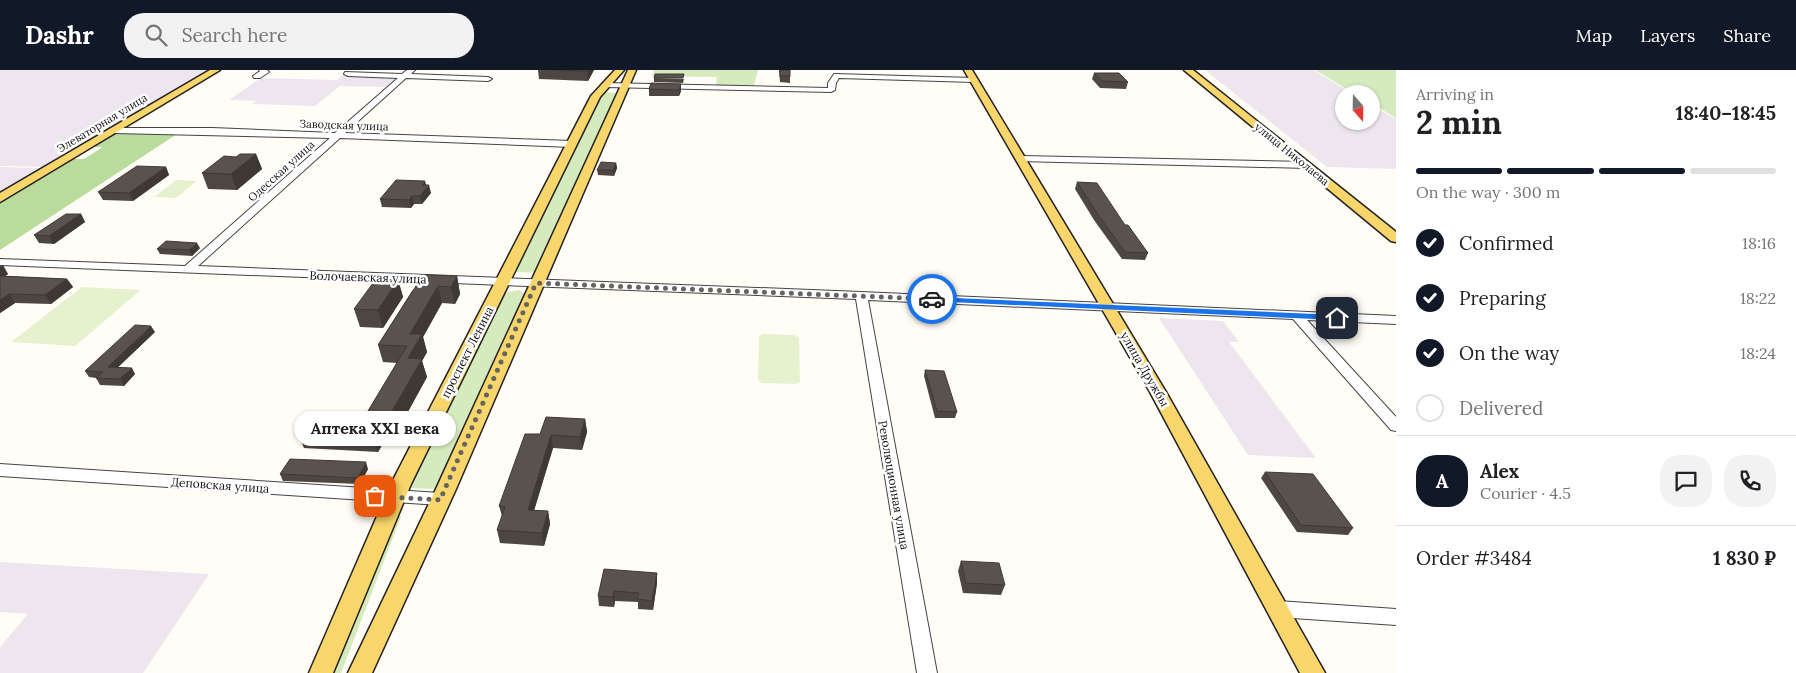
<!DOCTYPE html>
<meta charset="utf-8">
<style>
body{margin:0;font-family:Lora,serif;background:#f2f2f2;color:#202124;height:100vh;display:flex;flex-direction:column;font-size:19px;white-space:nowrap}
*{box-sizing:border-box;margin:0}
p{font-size:16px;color:#757577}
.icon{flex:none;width:28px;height:28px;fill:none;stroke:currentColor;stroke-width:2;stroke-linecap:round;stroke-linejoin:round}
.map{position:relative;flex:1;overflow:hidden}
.panel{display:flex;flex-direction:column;background:#fff;width:400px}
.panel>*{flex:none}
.needle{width:32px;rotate:160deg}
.tools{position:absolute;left:1335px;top:15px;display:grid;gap:10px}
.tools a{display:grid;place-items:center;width:45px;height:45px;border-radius:50%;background:#fff;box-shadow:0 1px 4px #0004;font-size:25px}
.pin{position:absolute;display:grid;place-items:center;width:42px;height:42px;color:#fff;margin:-21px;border-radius:10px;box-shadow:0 2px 8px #0006}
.courier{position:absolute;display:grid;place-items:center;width:50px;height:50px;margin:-25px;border:4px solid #1a73e8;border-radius:50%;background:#fff;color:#222;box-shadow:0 1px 6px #0007}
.bubble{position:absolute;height:35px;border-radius:18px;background:#fff;box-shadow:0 1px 4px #0004;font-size:16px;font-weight:800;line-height:35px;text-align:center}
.overview em{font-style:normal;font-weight:800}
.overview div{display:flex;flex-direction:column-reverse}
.overview{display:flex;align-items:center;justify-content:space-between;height:85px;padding:0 20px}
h1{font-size:32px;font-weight:800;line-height:38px}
.bar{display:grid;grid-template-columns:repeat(4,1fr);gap:8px 5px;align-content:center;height:60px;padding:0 20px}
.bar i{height:6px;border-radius:4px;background:#e0e0e0}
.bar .on{background:#111827}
.bar p{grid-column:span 4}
.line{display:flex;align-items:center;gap:12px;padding:0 20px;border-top:1px solid #e0e0e0}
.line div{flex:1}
.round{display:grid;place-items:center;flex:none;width:52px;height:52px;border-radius:20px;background:#f2f2f2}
ol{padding:0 20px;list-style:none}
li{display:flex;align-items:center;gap:15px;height:55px}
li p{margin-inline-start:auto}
li .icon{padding:5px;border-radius:50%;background:#111827;color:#fff;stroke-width:4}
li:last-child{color:#757577}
li i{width:28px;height:28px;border:2px solid #e0e0e0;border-radius:50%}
header{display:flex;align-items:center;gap:30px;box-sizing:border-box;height:70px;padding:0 25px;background:#111827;color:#fff}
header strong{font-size:24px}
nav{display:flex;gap:28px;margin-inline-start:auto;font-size:18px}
.search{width:350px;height:45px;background:#f2f2f2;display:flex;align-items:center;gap:12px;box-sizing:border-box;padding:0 18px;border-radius:20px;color:#757577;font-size:19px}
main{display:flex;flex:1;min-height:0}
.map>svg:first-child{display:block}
</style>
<header>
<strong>Dashr</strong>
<div class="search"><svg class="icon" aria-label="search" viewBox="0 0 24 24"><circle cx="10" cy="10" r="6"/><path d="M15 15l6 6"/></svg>Search here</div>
<nav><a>Map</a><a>Layers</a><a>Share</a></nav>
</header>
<main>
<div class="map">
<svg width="1396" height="603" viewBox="0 0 1396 603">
<rect width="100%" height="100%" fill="#fffdf5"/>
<g fill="#eee6ef">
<path d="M0 0H207L53 94 45 97 0 96Z"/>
<path d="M1205 0H1313L1353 24H1344V51H1371V35L1396 49V99L1327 97Z"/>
<path d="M343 5 399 7 387 17 340 16 315 36 252 34 257 31 229 30 261 8 337 10Z"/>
<path d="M0 97 42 98 0 123Z"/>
<path d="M1159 248 1223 251 1239 272H1229L1316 388 1248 385Z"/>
<path d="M0 492 209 504 143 603H0V577L28 544 0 542Z"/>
</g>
<g fill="#d5ebbd">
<path d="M654 0H758L754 16 716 15 717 7 652 6Z"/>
<path d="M1315 0H1396V48L1371 33V24H1355Z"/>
<path d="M606 22 615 23 617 25 539 203 514 202 602 26Z"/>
<path d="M519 220 526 225 436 419 408 418 503 223Z"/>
<path d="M399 445 401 447 341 603H330L394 447Z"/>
</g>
<path fill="#b9dc9c" d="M127 62H180L0 180V129L68 89H84L103 77H93L114 64Z"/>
<g fill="#e6f2cf">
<path d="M176 110 197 111 176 128 154 127Z"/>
<path d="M82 217 141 220 75 276 11 272Z"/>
<path d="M763 264 794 265 799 268 800 312 795 314 762 313 758 310 759 266Z"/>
</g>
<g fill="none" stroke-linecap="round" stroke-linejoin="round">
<g stroke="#444" stroke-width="2">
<g id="minor">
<path d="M259 0H267L269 2 260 8H254L253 6 260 1Z"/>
<path d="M407 0H415L411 4 488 7 492 9 488 11 406 8 345 63 572 71 576 74 572 77 340 68 198 196 861 222 1396 246V254L1307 250 1396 347V361L1391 360 1293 249 868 230 937 603H917L856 229 0 195V189L185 196 330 68 115 63 111 60 112 58H212L335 63 398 8 348 6 344 4 345 2 402 4Z"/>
<path d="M834 4 974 8 978 10 974 12 839 8 836 13 835 20 831 22 605 17 601 15 605 13 828 18V13Z"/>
<path d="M1022 86 1307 92 1312 95 1307 98 1019 91 1017 89Z"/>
<path d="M0 394 440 423 446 425 448 429 446 433 440 435 0 406Z"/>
<path d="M1278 531 1396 539V555L1278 547 1271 545 1269 539 1271 533Z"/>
</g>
</g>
<g stroke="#222" stroke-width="3">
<g id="major">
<path d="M210 0H220L0 132V123Z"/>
<path d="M615 0H624L600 27 411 414 333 603H309L391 414 591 26Z"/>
<path d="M628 0H636L456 419 372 603H348L436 419Z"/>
<path d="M964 0H972L1166 322 1325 603H1300L1150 322Z"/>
<path d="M1184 0H1193L1396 162V172L1391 171Z"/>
</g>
</g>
<use href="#minor" fill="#fff" fill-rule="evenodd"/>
<use href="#major" fill="#f9d66b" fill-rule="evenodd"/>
</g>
<g fill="#4d4742">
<path d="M538 0H594L588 11 539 9Z"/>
<path d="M779 0H790V13L780 12Z"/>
<path d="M1094 3 1128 12 1126 19 1100 18 1092 9Z"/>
<path d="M654 8 684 9 683 13 654 12Z"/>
<path d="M681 14V21L679 26H649V19Z"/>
<path d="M256 84 262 99 237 120 208 119 202 103 236 87Z"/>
<path d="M616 93 617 98 614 106 598 105 597 100Z"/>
<path d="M166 97 169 105 133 131 103 130 98 122Z"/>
<path d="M1077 112 1125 155 1148 183 1145 190 1122 189 1094 150 1075 119Z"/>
<path d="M426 115 431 123 422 134H414L411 138 382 137 380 129Z"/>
<path d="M81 144 85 152 54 174 39 173 34 165Z"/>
<path d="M200 178 192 186 160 184 157 179Z"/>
<path d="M0 195 8 204 5 206 67 209 73 217 51 234 15 233 0 243Z"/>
<path d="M457 206 460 224 455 234 442 233 423 267 427 282 422 291 427 307 393 369 386 368 378 382 304 378 296 359 365 346 397 293 383 292 378 275 412 221Z"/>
<path d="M398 210 403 227 383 258 360 257 354 239Z"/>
<path d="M155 262 118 297 135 304 124 316 100 315 96 308 89 307 85 301Z"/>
<path d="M925 300 957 342 955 348H935L924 306Z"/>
<path d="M585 349 587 362 582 380 553 378 534 441H548L550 454 544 476 500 473 497 460 502 446 499 436 540 364Z"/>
<path d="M368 399 360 414 283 411 280 404Z"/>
<path d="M1265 402 1353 458 1348 465 1297 462 1261 408Z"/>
<path d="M961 491 1005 515 1001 525 963 523 958 501Z"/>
<path d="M657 503V513L653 540 638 539V532L615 531 614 537 599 536 598 526Z"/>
</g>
<g fill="#3f3936">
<path d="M588 0H594L588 11 587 1Z"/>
<path d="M681 14V21L679 26V20Z"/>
<path d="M256 84 262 99 237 120 231 104Z"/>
<path d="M616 93 617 98 614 106 613 100Z"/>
<path d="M166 97 169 105 133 131 129 123Z"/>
<path d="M425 111 427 118 429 115 431 123 422 134 420 126 422 115Z"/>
<path d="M412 126 414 134 411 138 409 130Z"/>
<path d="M81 144 85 152 54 174 49 166Z"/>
<path d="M197 173 200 178 192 186 189 180Z"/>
<path d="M3 195 8 204 0 210V197Z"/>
<path d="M457 206 460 224 455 234 451 217Z"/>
<path d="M67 209 73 217 51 234 45 225Z"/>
<path d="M398 210 403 227 383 258 378 240Z"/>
<path d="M438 216 442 233 423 267 427 282 422 291 427 307 393 369 387 350 408 288 410 264Z"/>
<path d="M9 224 15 233 0 243V230Z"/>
<path d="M151 256 155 262 112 303 108 297Z"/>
<path d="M132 298 135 304 124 316 120 309Z"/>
<path d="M585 349 587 362 582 380 580 367Z"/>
<path d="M379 350 386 368 378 382 372 363Z"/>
<path d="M551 365 553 378 530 453 528 440Z"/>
<path d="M366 392 368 399 360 414 358 408Z"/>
<path d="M548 441 550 454 544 476 542 463Z"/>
<path d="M657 503V513L653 540 652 531Z"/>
<path d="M614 521 615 531 614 537 613 527Z"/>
</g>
<g fill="#5a524d" stroke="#3f3936">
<path d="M554 0H588L587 1Z"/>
<rect x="780" y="0" width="10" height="6"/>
<path d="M1094 3H1119L1128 12 1102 11Z"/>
<path d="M655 4H684L683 8H654Z"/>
<path d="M651 13 681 14 679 20 649 19Z"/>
<path d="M240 84H256L231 104 202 103 224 86 236 87Z"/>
<path d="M601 92 616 93 613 100H597Z"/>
<path d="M137 96 166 97 129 123 98 122Z"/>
<path d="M396 110 425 111 422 115H429L420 126H412L409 130 380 129Z"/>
<path d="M1077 112 1097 113 1125 155H1128L1148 183 1125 182 1097 143Z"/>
<path d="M66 144H81L49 166 34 165Z"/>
<path d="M166 171 197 173 189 180 157 179Z"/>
<path d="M423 205 457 206 451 217 438 216 410 264H422L408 288 422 289 387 350H379L372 363 296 359 307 343 365 346 407 276 378 275Z"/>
<path d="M0 206 67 209 45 225 9 224 0 230Z"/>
<path d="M376 209 398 210 378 240 354 239Z"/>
<path d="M135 255 151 256 108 297 132 298 120 309 96 308 103 302 85 301Z"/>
<path d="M925 300 944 301 957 342 937 341Z"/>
<path d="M546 347 585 349 580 367 551 365 528 440 548 441 542 463 497 460 505 437 499 436 525 364H540Z"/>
<path d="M290 389 366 392 358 408 280 404Z"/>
<path d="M1265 402 1313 404 1353 458 1301 455Z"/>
<path d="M961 491 999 493 1005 515 966 513Z"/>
<path d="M604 499 657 503 652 531 637 529 639 523 614 521 613 527 598 526Z"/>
</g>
<path fill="#1a73e8" d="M932 227 1337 245 1341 248 1337 250 929 231V228Z"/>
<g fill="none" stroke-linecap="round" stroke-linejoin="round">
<path stroke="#646461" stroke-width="5" stroke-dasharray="0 9" d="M375 426 440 430 536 213 932 229"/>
</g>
<g text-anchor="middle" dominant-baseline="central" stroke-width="5" stroke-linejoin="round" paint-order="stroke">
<g font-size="11" fill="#111" stroke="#fff">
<text transform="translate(102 53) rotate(-31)">Элеваторная улица</text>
<text transform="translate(344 55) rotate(2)">Заводская улица</text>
<text transform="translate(1292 84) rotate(39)">улица Николаева</text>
<text transform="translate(281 101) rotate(-42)">Одесская улица</text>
</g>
<g font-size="12" fill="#111" stroke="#fff">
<text transform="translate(368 207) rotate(2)">Волочаевская улица</text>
<text transform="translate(467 282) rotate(-63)">проспект Ленина</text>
<text transform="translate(1145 299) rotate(60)">улица Дружбы</text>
<text transform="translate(220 415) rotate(4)">Деповская улица</text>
<text transform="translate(894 415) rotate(80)">Революционная улица</text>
</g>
</g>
</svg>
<div class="tools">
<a><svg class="needle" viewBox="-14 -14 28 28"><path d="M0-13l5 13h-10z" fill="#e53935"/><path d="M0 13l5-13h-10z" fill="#757577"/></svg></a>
</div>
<div class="pin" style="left:375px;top:426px;background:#ea580c"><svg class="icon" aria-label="bag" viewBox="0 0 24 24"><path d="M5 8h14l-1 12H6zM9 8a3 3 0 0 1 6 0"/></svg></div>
<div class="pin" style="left:1337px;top:248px;background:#1f2937"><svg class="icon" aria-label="home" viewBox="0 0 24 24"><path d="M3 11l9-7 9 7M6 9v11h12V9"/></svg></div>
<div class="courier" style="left:932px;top:229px"><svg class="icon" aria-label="car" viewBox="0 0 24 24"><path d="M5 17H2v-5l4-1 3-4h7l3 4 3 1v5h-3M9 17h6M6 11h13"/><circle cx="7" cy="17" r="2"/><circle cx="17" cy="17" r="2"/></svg></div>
<div class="bubble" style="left:294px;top:341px;width:162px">Аптека ХХI века</div>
</div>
<section class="panel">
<div class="overview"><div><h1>2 min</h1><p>Arriving in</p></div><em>18:40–18:45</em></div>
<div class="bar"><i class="on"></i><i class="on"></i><i class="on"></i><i></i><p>On the way · 300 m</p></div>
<ol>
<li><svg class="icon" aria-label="check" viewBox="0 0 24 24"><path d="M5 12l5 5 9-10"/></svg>Confirmed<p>18:16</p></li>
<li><svg class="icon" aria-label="check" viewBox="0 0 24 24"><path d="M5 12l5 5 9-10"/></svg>Preparing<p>18:22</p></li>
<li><svg class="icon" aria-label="check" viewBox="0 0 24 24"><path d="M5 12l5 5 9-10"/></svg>On the way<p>18:24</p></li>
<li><i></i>Delivered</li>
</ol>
<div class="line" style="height:90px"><b class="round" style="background:#111827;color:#fff">A</b><div><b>Alex</b><p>Courier · 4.5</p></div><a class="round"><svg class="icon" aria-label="chat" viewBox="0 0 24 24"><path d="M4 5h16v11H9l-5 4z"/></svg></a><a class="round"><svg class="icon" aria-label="phone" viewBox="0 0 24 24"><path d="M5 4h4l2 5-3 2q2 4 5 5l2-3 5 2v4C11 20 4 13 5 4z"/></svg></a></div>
<div class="line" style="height:65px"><div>Order #3484</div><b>1 830 ₽</b></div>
</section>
</main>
